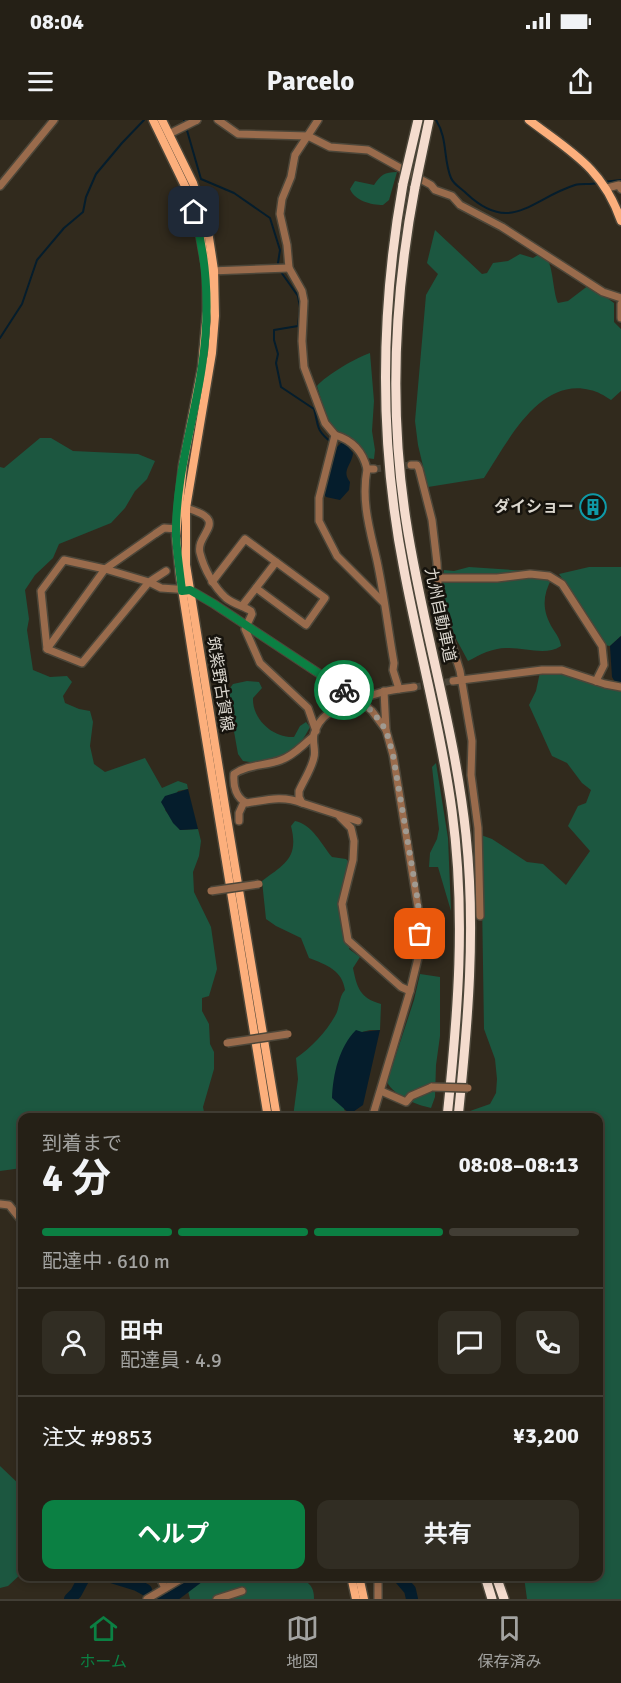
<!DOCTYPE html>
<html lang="ja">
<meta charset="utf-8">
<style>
body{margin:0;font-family:Signika,"Noto Sans JP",sans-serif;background:#312d23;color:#f1f3f6;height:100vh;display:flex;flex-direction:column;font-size:22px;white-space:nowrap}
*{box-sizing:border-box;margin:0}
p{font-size:20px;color:#a3a3a1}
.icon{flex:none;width:33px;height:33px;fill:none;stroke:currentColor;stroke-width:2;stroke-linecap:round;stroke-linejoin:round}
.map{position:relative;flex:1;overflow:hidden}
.sheet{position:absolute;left:18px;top:993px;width:585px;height:468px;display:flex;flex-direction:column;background:#252016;border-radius:12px;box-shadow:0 3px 9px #0003,0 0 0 2px #423e35}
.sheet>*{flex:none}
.pin{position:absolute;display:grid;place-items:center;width:51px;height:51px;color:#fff;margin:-26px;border-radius:12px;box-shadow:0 3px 9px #0006}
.courier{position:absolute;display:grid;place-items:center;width:60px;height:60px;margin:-30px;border:4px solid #0b8043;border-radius:50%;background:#fff;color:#222;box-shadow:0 2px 8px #0007}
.overview em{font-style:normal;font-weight:700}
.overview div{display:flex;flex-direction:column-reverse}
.overview{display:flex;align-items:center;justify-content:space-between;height:102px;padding:0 24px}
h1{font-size:39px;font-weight:700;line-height:45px}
.bar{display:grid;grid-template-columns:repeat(4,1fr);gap:9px 6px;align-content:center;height:72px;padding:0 24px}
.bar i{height:8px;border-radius:4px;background:#423e35}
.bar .on{background:#0b8043}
.bar p{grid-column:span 4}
.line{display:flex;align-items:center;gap:15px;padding:0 24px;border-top:2px solid #423e35}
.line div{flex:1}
.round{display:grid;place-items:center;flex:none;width:63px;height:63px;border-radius:12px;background:#312d23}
.primary-button{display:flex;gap:12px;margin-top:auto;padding:12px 24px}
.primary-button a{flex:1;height:69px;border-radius:12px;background:#0b8043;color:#fff;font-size:24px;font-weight:700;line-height:69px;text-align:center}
.primary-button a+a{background:#312d23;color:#f1f3f6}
.status{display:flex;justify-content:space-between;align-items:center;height:42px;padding:0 30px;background:#252016;direction:ltr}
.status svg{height:16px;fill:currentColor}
header{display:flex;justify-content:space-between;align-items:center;height:78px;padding:0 24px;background:#252016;font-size:27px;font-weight:700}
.menu{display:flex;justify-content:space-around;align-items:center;height:84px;border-top:2px solid #423e35;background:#252016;font-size:16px;color:#a3a3a1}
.menu a{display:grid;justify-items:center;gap:3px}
.menu .on{color:#0b8043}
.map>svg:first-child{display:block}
</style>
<div class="status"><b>08:04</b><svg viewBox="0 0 49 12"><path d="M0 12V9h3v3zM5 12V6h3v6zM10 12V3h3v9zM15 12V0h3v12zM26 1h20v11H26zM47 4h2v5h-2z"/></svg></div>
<header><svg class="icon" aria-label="menu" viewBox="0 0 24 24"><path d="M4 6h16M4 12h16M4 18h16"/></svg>Parcelo<svg class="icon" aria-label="share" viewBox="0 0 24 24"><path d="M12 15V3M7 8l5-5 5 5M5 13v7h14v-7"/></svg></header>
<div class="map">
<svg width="621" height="1479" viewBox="0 0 621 1479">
<rect width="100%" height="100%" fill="#312a1d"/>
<g fill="#1c5740">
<path d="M397 52 389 80 383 85C371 85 355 81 350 69L355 61 374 65C381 55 384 52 397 52Z"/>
<path d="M435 110 482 154 487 153 493 143 508 141 520 134 533 138 538 135C541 137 545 137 547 140 553 145 553 173 558 183L568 181 589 165 614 183V202L621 209V271L611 280C605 276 597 271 590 270 539 257 507 323 484 358L428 367 418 325 415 301 426 175 438 154 427 143Z"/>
<path d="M370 233 374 281 372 311 375 330 374 339 366 338 334 312 328 302 317 266C325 256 357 237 370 233Z"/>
<path d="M40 318H51L73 331 138 334 155 341 147 359 135 371 125 388 111 403 59 424 53 438 35 455 25 470 29 499 27 510 33 550 50 557 67 556 72 562 63 576 65 583 79 589 90 591 93 602 90 626 94 644 105 652 145 638 162 668 178 661 187 664 188 669 178 671 165 690 180 710 198 709 201 721 199 736 193 752 194 772 211 807 217 849 209 876 202 878V891L209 904 210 924 214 932V949L203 987 205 997 22 998V1048L0 1051V347L4 348Z"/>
<path d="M469 447 541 452 552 458C542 476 542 491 553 509 557 515 560 519 561 526 546 536 527 528 509 528 494 527 481 534 468 541L447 502 440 475 444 450 454 451Z"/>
<path d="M589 447H621V516L610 526 604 525 593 504 559 454Z"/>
<path d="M540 552 573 554 596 565 621 571V1479H527L524 1457 598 1456V998H470V991L490 984 496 973 497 959 495 939 484 909 481 715 492 719 527 742 543 744 566 765 590 731 568 706 578 686 586 683 591 670 582 663 567 643 552 636 529 585 536 571Z"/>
<path d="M247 561 259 562 262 568 253 578C252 599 273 618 294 617L300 606 306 602 310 607C295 636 276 647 243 641L238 634 227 572 233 564Z"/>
<path d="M436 643 448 718 451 791 438 747H429L430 733 437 719 439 709 432 647Z"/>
<path d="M295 701C312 704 322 725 332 737L346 739 352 745 345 782 340 800 352 820 349 829 360 837 353 848C357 868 360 878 381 884L380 910H370L362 912 344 990 350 994 349 997 323 996 322 997H293L298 959 296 938C311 928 326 912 335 896 340 888 338 878 345 870 342 850 327 845 309 838L301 818 276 806 266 799 262 761C285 744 299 738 291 706Z"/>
<path d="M420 854 440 857V916L436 945 435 977 431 988C417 985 394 976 387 962L414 880Z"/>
<path d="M0 1346 22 1367V1453L8 1466 0 1468Z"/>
<path d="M203 1457H297C308 1462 314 1465 314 1479H190L188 1471 194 1461Z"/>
</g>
<g fill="#051d2c">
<path d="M341 323H345L353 333C352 345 341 350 350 362L349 370 340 380 326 377 324 374 337 327Z"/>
<path d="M621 516V562H615L612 557 610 526Z"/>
<path d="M188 669 198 709 180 710 173 703 161 682 165 676Z"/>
<path d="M356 910 362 912 380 910 363 985 350 994 332 978C333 954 339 927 356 910Z"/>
</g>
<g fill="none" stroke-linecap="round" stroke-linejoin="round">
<g stroke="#051d2c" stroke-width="2">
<path d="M184 0 201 59 234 73 270 98 280 130 278 143 281 152 298 176 300 188 298 206 274 210V220L278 234 276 243 281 267 314 289C319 306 315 309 331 322"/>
<path d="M436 0C448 19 443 39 451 58 454 65 461 68 467 74 511 115 531 79 575 65 582 63 590 65 597 63"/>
<path d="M603 62 621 60"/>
<path d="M0 218 22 184 37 140 64 108 83 92 86 77 96 54 122 23 144 0"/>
</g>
<g stroke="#051d2c" stroke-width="12">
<path d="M108 1456 137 1465 146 1470"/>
<path d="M237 1456H239"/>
<path d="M398 1456 410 1470 412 1479"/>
<path d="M70 1479 76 1473 85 1456"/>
<path d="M163 1479 172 1477 200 1456"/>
</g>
<g stroke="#4a4438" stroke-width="7" stroke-dasharray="7 3.5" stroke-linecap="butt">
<path d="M374 349 411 345"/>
<path d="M414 567 453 561"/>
</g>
<g stroke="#4c4639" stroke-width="10">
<g id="minor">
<path d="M218 0 238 14 308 16 330 27 368 30 431 65 435 70 452 76 460 85 502 107 603 172 621 178"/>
<path d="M318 0 295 35 291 57 282 79 280 94 287 125 289 148 302 171 304 181 302 221 304 247 325 303 335 315 319 378V401L337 436 383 482"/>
<path d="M169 14 197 0"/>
<path d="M0 66 54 0"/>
<path d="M607 68 619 65 621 69"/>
<path d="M210 151 289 148"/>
<path d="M621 184V198"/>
<path d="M335 315C352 320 363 332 367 349"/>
<path d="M411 345H417L419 349 432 400 437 443 439 483 460 551 472 621 471 655 478 708 480 796"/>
<path d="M374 349H367C361 382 370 410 377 441 384 474 388 509 394 543L393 550 399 569"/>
<path d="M186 388C232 401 195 413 200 433 204 449 214 467 226 478 233 484 244 486 251 491L252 494 245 509 260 543 308 588 316 611"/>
<path d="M166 451 149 462 82 543 47 529 41 471 64 440 105 449 149 462 161 468 190 470 214 484 359 580 372 591 386 610 393 635 420 800 418 838 410 871 372 998"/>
<path d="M437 458H497L530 454 549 456 562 464 602 526 604 545 596 561"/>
<path d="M212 462 245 419 325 478 306 505 256 468"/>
<path d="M242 486 276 442"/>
<path d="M47 529 105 449 155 414 164 408 177 409"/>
<path d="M453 561 542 550H562L605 564 621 567"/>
<path d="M384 571 386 610"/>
<path d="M302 683C283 675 266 680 247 683 236 678 233 666 234 654 248 644 266 646 281 640 295 635 302 625 313 617"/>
<path d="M340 697 351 708 354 721 353 740 342 784 348 820 401 867 410 871"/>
<path d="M239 701V693L244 682"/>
<path d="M358 701 302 683 299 677V671C304 660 312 648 314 637 316 630 312 622 314 614 322 589 340 589 360 580 379 571 393 570 414 567"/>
<path d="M381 971 406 982 411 976 432 967"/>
<path d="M0 1084 9 1085 22 1101"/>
<path d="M159 1456 165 1468"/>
<path d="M378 1456V1479"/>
<path d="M147 1479 186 1456"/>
<path d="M217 1479 242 1471"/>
</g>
</g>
<g stroke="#4c4639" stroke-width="11">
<g id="major">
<path d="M153 0 185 66 200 113 207 152V191L202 247 183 345 176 416 180 456 195 552 268 998"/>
<path d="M162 0 193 63 208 111 214 150 215 196 212 233 186 388V445L226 692 277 998"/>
<path d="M529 0C571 32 603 48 621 101"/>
<path d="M351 1456 356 1479"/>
<path d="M359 1456 364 1479"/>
</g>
</g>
<g stroke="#4c4639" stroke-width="12">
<g id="highway">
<path d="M403 64C380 193 379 322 404 450 419 530 441 610 452 691 466 795 458 893 447 998"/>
<path d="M415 67C394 178 389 289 406 400 422 506 455 609 466 715 476 810 468 903 458 998"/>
<path d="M485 1456 492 1479"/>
<path d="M496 1456 504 1479"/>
</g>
</g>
<use href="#minor" stroke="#996b4c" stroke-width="7"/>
<use href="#major" stroke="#fcaf7c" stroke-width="8"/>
<use href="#highway" stroke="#f4dcce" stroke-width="9"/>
<g stroke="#4c4639" stroke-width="10" stroke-linecap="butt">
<g id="minor-bridge">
<path d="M211 771 259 764"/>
<path d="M227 923 288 914"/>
<path d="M432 967 468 968"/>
</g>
</g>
<g stroke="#4c4639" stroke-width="12" stroke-linecap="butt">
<g id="highway-bridge">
<path d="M403 64 418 0"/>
<path d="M415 67 429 0"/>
</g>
</g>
<use href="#minor-bridge" stroke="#996b4c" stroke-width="7"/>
<use href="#highway-bridge" stroke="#f4dcce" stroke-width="9"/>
</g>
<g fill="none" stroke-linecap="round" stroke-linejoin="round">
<path stroke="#a09a91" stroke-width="6" stroke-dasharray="0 10.8" d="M344 570 372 591 386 610 393 635 418 782 420 814"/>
<path stroke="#0b8043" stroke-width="8" d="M194 92C208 143 210 193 202 246 194 302 175 358 176 416 177 434 180 453 182 471L190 470 214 484 344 570"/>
</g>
<defs>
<g id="building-ring" transform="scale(1.35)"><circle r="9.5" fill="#16130d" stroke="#0f9aa8" stroke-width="1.5"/><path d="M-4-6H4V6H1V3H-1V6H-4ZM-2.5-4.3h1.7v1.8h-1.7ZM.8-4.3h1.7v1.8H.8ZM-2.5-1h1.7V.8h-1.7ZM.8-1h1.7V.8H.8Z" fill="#0f9aa8"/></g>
</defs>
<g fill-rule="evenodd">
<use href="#building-ring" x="593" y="387"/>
</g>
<g text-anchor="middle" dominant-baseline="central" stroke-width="5" stroke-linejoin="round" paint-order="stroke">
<g font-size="16" font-weight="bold" fill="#dbd7cf" stroke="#16130d" text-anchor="end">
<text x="574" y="387">ダイショー</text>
</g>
<g font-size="16" fill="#dbd7cf" stroke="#16130d">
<text transform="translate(440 495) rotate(78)">九州自動車道</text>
<text transform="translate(220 564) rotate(81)">筑紫野古賀線</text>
</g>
</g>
</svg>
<div class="pin" style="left:420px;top:814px;background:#ea580c"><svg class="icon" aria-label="bag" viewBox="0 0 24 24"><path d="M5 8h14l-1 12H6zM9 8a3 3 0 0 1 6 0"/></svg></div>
<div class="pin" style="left:194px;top:92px;background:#1f2937"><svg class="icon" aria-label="home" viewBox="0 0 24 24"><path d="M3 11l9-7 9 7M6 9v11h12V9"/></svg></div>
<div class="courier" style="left:344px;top:570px"><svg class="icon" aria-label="bike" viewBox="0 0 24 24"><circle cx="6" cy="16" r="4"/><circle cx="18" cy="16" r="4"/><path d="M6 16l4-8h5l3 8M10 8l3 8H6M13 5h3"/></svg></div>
<section class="sheet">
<div class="overview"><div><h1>4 分</h1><p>到着まで</p></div><em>08:08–08:13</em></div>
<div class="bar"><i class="on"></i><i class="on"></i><i class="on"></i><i></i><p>配達中 · 610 m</p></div>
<div class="line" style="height:108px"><a class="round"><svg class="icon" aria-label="person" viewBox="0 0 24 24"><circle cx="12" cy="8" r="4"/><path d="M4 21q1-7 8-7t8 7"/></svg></a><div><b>田中</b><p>配達員 · 4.9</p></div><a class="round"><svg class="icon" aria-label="chat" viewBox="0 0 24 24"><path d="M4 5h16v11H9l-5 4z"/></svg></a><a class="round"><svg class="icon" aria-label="phone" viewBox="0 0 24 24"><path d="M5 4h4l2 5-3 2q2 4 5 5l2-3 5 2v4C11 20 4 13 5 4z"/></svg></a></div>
<div class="line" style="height:78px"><div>注文 #9853</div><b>¥3,200</b></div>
<div class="primary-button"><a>ヘルプ</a><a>共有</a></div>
</section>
</div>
<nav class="menu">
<a class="on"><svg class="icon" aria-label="home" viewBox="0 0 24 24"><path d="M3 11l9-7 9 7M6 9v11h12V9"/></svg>ホーム</a>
<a><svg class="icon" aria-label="map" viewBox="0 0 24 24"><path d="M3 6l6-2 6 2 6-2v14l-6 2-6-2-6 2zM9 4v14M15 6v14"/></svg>地図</a>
<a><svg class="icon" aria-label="saved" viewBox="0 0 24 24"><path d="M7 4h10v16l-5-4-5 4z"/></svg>保存済み</a>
</nav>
